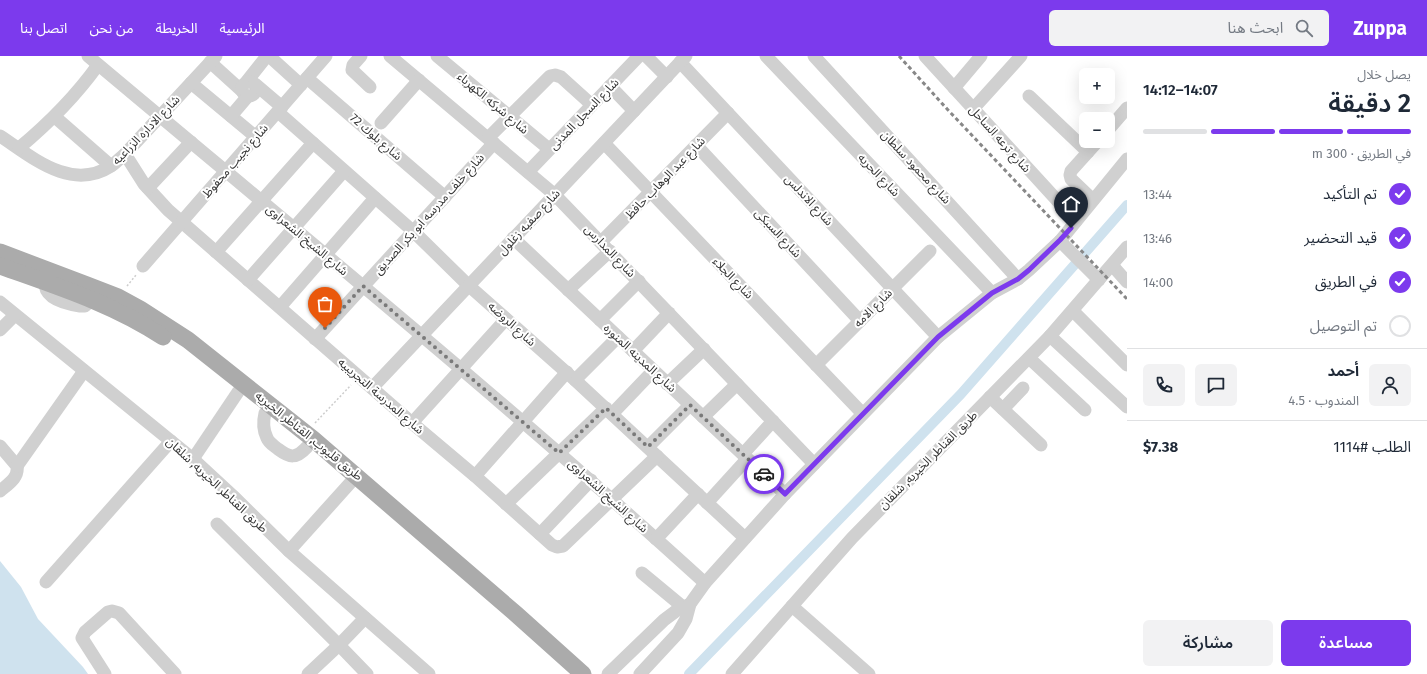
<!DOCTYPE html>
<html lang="ar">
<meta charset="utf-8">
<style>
body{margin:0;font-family:"Fira Sans","Noto Sans Arabic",sans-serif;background:#f2f2f3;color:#1f2937;direction:rtl;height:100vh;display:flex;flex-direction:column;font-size:15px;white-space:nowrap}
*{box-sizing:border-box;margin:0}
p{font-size:13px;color:#747a83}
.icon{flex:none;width:22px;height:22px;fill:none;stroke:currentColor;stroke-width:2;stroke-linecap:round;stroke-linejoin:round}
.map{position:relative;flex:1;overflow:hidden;direction:ltr}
.panel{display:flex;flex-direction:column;background:#fff;width:300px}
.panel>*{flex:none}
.controls{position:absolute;left:1079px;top:12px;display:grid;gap:8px}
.controls a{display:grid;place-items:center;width:36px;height:36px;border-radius:6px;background:#fff;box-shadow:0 4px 16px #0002;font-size:20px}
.pin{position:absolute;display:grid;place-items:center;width:34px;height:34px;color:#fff;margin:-41px -17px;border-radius:50% 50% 50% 0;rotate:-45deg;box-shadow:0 0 4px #0007}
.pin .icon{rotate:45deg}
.courier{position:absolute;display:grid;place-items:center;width:40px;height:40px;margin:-20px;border:3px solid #7c3aed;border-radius:50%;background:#fff;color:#222;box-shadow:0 1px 5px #0007}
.headline em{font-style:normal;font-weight:600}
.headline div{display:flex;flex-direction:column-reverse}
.headline{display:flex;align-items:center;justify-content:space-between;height:68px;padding:0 16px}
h1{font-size:26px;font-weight:600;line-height:30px}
.bar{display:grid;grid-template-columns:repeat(4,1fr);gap:6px 4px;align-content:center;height:48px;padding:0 16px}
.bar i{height:5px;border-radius:3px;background:#e0e1e3}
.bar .selected{background:#7c3aed}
.bar p{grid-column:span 4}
.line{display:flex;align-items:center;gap:10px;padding:0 16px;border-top:1px solid #e0e1e3}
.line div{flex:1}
.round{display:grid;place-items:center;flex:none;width:42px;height:42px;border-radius:6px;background:#f2f2f3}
ol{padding:0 16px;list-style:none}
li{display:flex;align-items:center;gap:12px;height:44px}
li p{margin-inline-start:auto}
li .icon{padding:4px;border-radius:50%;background:#7c3aed;color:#fff;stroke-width:4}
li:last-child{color:#747a83}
li i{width:22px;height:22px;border:2px solid #e0e1e3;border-radius:50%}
.cta{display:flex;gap:8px;margin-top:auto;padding:8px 16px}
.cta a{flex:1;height:46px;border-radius:6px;background:#7c3aed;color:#fff;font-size:16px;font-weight:600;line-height:46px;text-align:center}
.cta a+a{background:#f2f2f3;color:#1f2937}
header{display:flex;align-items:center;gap:24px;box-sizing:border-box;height:56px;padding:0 20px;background:#7c3aed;color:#fff}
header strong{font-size:19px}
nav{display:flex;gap:22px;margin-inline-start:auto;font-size:14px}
.search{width:280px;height:36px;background:#f2f2f3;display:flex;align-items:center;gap:10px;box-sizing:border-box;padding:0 14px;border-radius:6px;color:#747a83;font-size:15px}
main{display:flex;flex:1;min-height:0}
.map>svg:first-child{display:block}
</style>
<header>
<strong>Zuppa</strong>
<div class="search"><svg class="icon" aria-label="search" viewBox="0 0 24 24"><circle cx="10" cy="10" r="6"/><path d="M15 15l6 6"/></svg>ابحث هنا</div>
<nav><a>الرئيسية</a><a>الخريطة</a><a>من نحن</a><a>اتصل بنا</a></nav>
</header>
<main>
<section class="panel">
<div class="headline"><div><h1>2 دقيقة</h1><p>يصل خلال</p></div><em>14:07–14:12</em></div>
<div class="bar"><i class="selected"></i><i class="selected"></i><i class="selected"></i><i></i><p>في الطريق · 300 m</p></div>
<ol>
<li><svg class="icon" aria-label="check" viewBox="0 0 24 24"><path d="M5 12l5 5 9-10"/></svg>تم التأكيد<p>13:44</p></li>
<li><svg class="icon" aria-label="check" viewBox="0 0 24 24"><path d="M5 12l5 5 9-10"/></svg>قيد التحضير<p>13:46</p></li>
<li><svg class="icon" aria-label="check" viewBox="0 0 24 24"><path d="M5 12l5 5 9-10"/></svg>في الطريق<p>14:00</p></li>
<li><i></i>تم التوصيل</li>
</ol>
<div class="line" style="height:72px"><a class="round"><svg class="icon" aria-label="person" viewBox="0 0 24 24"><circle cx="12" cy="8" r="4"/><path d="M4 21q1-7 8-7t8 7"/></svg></a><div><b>أحمد</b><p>المندوب · 4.5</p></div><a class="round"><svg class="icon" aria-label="chat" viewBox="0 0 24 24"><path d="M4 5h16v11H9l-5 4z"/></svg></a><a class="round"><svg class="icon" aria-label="phone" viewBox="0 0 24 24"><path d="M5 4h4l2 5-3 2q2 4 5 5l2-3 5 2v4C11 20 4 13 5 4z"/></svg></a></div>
<div class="line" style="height:52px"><div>الطلب #1114</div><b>$7.38</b></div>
<div class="cta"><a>مساعدة</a><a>مشاركة</a></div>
</section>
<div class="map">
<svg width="1127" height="618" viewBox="0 0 1127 618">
<rect width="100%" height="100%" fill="#fff"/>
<path fill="#cfe2ee" d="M0 505 21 531 38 563 83 611 88 618H0Z"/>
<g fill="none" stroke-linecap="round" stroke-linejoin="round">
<path stroke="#cfe2ee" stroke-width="10" d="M689 618 961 338 1127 149"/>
<g stroke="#cdcdcd" stroke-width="1.5" stroke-dasharray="2 2" stroke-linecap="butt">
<path d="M127 230 136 219"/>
<path d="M315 367 351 329"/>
</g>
<g stroke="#d0d0d0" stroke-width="13">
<path d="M88 0C295 174 505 345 705 527"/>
<path d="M269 0 301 29"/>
<path d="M361 0 353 9 352 14 370 31"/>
<path d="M390 0 555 139 814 408"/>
<path d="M437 0 549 93"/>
<path d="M646 0 667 21"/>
<path d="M766 0 992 237"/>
<path d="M814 0 1018 223"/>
<path d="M925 0 1076 165"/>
<path d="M210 6 242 35"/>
<path d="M680 6 938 281"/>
<path d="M307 22 445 141"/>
<path d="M247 25 267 0"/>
<circle cx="249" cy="33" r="7"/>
<path d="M191 27 256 81"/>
<path d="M255 28 282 51"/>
<path d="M610 30 634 55"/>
<path d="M954 32 981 0"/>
<path d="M1029 40 1088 96"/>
<path d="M973 53 1021 0"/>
<path d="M278 56 414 176 468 229 575 324 745 482"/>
<path d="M231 60 248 40"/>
<path d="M55 61 111 110"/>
<path d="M381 67 419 24"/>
<path d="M1108 74 1127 52"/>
<path d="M0 80C32 101 71 136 111 110 116 107 120 102 125 98L216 0"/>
<path d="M488 82 550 20 555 19 561 21 592 49"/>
<path d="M604 87 862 357"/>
<path d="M696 89 860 265"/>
<path d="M19 92C49 67 75 41 98 9"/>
<path d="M125 98 144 128 168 154 412 367 475 420 552 489 557 491 563 490 657 400"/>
<path d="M528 116 639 0"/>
<path d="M148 132 191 86"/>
<path d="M1093 144 1071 123 1070 119 1071 115 1098 85"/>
<path d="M513 182 785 438"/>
<path d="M1060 185 1099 224"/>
<path d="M601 186 728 57"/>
<path d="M216 196 313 87"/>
<path d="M1112 209 1127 226"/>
<path d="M143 210 326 0"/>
<path d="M248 224 344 115"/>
<path d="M45 226C44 243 66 248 80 250H85L91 244"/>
<path d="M568 234 610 195"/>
<path d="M0 246 193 403 233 440 289 495 429 618"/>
<path d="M280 251 375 142"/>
<path d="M1073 255 1127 309"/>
<path d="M600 264 639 225"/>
<path d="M0 274 15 259"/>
<path d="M1050 280 1127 351"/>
<path d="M315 283 494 87"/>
<path d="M633 295 669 257"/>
<path d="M1029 302 1085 354"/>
<path d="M816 309 930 195"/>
<path d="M575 324 618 281"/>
<path d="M667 328 704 293"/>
<path d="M372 332 686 0"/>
<path d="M990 341 1041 389"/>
<path d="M1003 353 1023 332"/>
<path d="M265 357C263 365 263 374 267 382 269 387 273 389 278 393 290 402 296 403 307 391"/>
<path d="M612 358 653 315"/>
<path d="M703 361 737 328"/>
<path d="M412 367 506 263"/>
<path d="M0 390 17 410C19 422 8 428 0 435"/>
<path d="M648 391 690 349"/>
<path d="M743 398 773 365"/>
<path d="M193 403 238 336"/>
<path d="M17 410 84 315"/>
<path d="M475 420 567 316"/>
<path d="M707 447 747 403"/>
<path d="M506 448 606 352"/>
<path d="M217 468 339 589 367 618"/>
<path d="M540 478 591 424"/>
<path d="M656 483 698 438"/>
<path d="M289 495 351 426"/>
<path d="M642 517 683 551"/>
<path d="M46 526 171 385"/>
<path d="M792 550 869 618"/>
<path d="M105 618 82 582 85 576 108 556 112 555 119 557 175 618"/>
<path d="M308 618 339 589 365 562"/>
<path d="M608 618 664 564 676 555 690 548"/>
<path d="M640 618 678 577 686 563 690 548 705 527 785 438 938 281 992 237 1018 223 1029 214 1060 185 1127 103"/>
<path d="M732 618 852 482 1050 280 1127 191"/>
</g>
<g stroke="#ababab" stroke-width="17">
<path d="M0 196 87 229 118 241 140 253 188 284 313 383 516 558 583 618"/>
<path d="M0 210C56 230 113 248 163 281"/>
</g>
<path stroke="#888" stroke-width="3" stroke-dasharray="4 3" stroke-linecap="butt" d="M899 0 948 54 1127 243"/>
</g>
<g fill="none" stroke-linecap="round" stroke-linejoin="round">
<path stroke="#7a7a7a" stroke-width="4" stroke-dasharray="0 7.2" d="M325 272 363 230 559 397 606 352 648 391 690 349 764 418"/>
<path stroke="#7c3aed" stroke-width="5" d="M764 418 785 438 938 281 992 237 1018 223 1029 214 1060 184 1071 172"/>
</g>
<g text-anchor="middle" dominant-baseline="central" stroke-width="4" stroke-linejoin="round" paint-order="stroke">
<g font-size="12" fill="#333" stroke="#fff">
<text transform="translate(493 47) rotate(40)">شارع شركه الكهرباء</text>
<text transform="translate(584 58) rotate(-46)">شارع السجل المدنى</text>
<text transform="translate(146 74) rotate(-46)">شارع الاداره الزراعيه</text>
<text transform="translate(376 81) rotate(41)">شارع بلوك 72</text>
<text transform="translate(1000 83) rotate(48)">شارع ترعه الساحل</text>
<text transform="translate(235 105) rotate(-49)">شارع نجيب محفوظ</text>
<text transform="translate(916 111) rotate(47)">شارع محمود سلطان</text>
<text transform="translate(879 119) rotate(46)">شارع الحريه</text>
<text transform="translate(665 122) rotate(-46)">شارع عبد الوهاب حافظ</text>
<text transform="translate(809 144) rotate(47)">شارع الاندلس</text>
<text transform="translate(429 158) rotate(-48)">شارع خلف مدرسه ابو بكر الصديق</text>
<text transform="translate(529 166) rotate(-47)">شارع صفيه زغلول</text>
<text transform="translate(778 177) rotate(47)">شارع السبكى</text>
<text transform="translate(307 184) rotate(40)">شارع الشيخ الشعراوى</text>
<text transform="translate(610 195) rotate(46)">شارع المدارس</text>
<text transform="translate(733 222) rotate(46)">شارع الجلاء</text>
<text transform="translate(873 252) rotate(-45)">شارع الامه</text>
<text transform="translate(512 268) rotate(42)">شارع الروضه</text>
<text transform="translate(640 302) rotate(43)">شارع المدينه المنوره</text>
<text transform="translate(381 340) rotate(41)">شارع المدرسة التجريبيه</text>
<text transform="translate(309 380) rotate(39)">طريق قليوب, القناطر الخيريه</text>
<text transform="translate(928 404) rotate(-45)">طريق القناطر الخيريه, شلقان</text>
<text transform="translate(217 429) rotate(43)">طريق القناطر الخيريه, شلقان</text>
<text transform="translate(608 440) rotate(42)">شارع الشيخ الشعراوى</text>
</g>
</g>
</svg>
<div class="controls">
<a>+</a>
<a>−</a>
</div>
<div class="pin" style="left:325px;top:272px;background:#ea580c"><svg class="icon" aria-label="bag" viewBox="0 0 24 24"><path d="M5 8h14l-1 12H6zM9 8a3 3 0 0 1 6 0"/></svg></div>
<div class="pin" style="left:1071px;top:172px;background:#1f2937"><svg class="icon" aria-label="home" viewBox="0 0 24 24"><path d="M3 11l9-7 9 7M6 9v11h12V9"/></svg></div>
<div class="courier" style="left:764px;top:418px"><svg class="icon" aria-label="car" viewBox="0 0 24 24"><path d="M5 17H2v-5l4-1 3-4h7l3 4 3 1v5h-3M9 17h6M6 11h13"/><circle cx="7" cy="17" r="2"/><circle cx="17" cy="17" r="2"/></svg></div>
</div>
</main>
